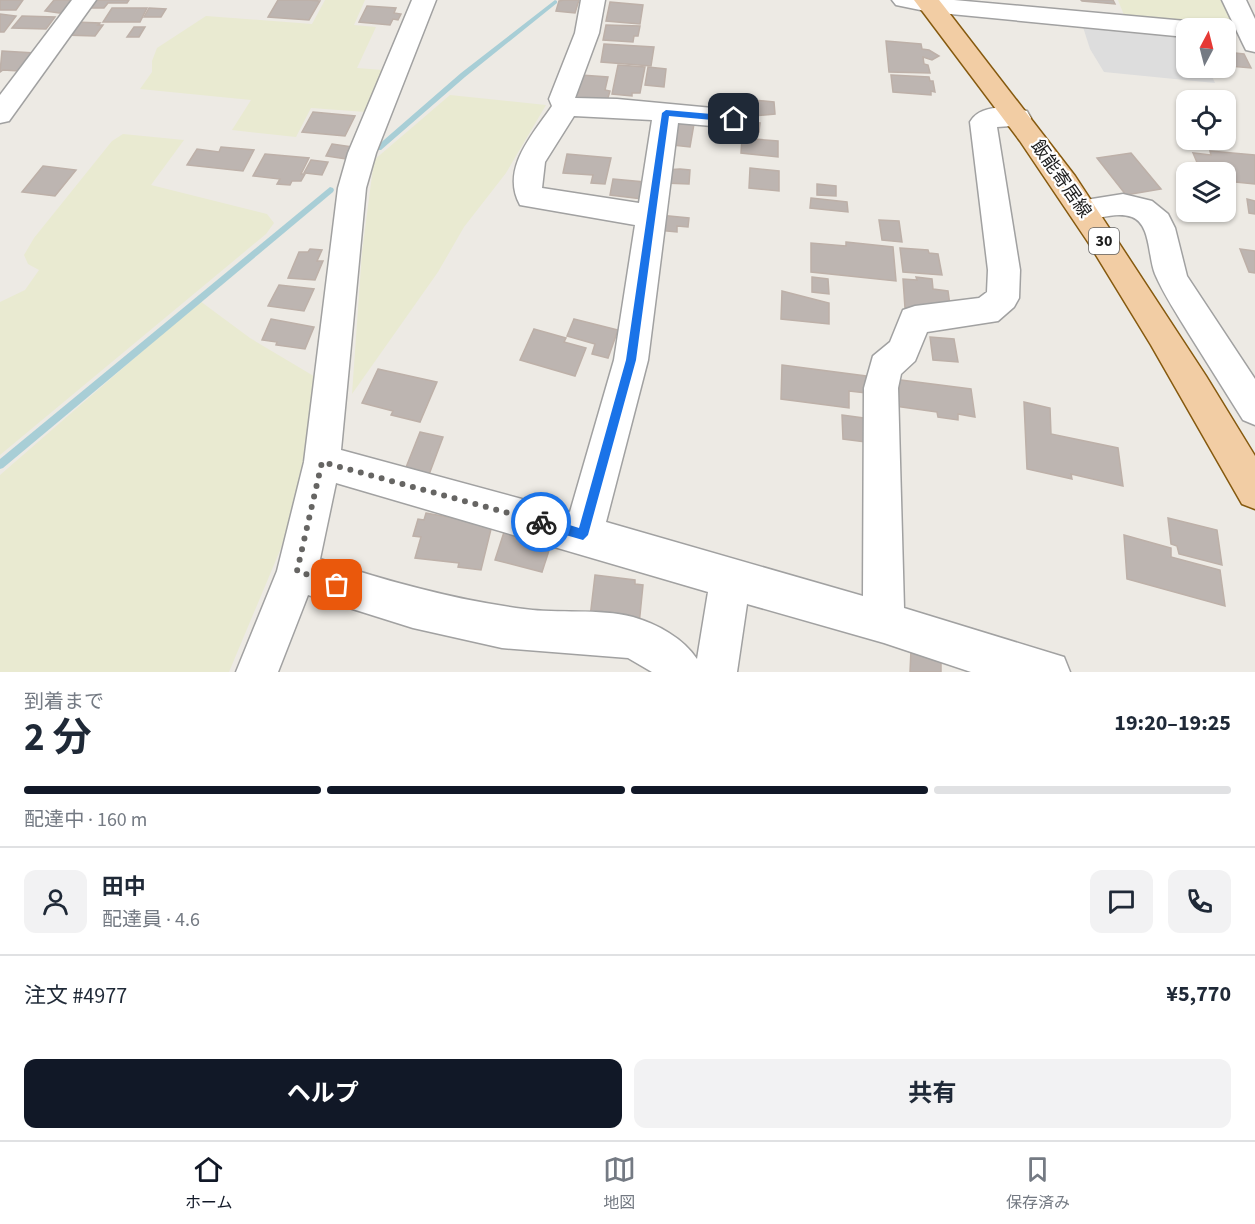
<!DOCTYPE html>
<html lang="ja">
<meta charset="utf-8">
<style>
body{margin:0;font-family:"Source Sans 3","Noto Sans JP",sans-serif;background:#f2f2f3;color:#1f2937;height:100vh;display:flex;flex-direction:column;font-size:22px;white-space:nowrap}
*{box-sizing:border-box;margin:0}
p{font-size:20px;color:#747a83}
.icon{flex:none;width:33px;height:33px;fill:none;stroke:currentColor;stroke-width:2;stroke-linecap:round;stroke-linejoin:round}
.map{position:relative;height:672px;overflow:hidden}
.sheet{display:flex;flex-direction:column;background:#fff;flex:1}
.sheet>*{flex:none}
.needle{width:39px;rotate:7deg}
.controls{position:absolute;left:1176px;top:18px;display:grid;gap:12px}
.controls a{display:grid;place-items:center;width:60px;height:60px;border-radius:12px;background:#fff;box-shadow:0 2px 4px #0004;font-size:30px}
.pin{position:absolute;display:grid;place-items:center;width:51px;height:51px;color:#fff;margin:-26px;border-radius:12px;box-shadow:0 3px 9px #0006}
.courier{position:absolute;display:grid;place-items:center;width:60px;height:60px;margin:-30px;border:4px solid #1a73e8;border-radius:50%;background:#fff;color:#222;box-shadow:0 2px 8px #0007}
.headline em{font-style:normal;font-weight:700}
.headline div{display:flex;flex-direction:column-reverse}
.headline{display:flex;align-items:center;justify-content:space-between;height:102px;padding:0 24px}
h1{font-size:39px;font-weight:700;line-height:45px}
.bar{display:grid;grid-template-columns:repeat(4,1fr);gap:9px 6px;align-content:center;height:72px;padding:0 24px}
.bar i{height:8px;border-radius:4px;background:#e0e1e3}
.bar .on{background:#111827}
.bar p{grid-column:span 4}
.line{display:flex;align-items:center;gap:15px;padding:0 24px;border-top:2px solid #e0e1e3}
.line div{flex:1}
.round{display:grid;place-items:center;flex:none;width:63px;height:63px;border-radius:12px;background:#f2f2f3}
.primary-button{display:flex;gap:12px;margin-top:auto;padding:12px 24px}
.primary-button a{flex:1;height:69px;border-radius:12px;background:#111827;color:#fff;font-size:24px;font-weight:700;line-height:69px;text-align:center}
.primary-button a+a{background:#f2f2f3;color:#1f2937}
.menu{display:flex;justify-content:space-around;align-items:center;height:84px;border-top:2px solid #e0e1e3;background:#fff;font-size:16px;color:#747a83}
.menu a{display:grid;justify-items:center;gap:3px}
.menu .on{color:#111827}
.map>svg:first-child{display:block}
</style>
<div class="map">
<svg width="1255" height="672" viewBox="0 0 1255 672">
<rect width="100%" height="100%" fill="#edeae4"/>
<g fill="#e9ead1">
<path d="M325 0H365L354 25 376 27 357 68 383 70 366 112 311 108 296 137 232 130 251 100 140 89 152 72V61L157 48 206 16 312 24Z"/>
<path d="M1118 0H1222L1231 19 1228 23 1124 15Z"/>
<path d="M450 95 546 105 506 173 464 227 438 272 352 394 362 252 374 160Z"/>
<path d="M123 134 184 140 151 185 267 214 274 223 266 234 0 455V302L25 290 39 270 28 264 24 255 34 238 112 141Z"/>
<path d="M200 301 250 338 317 378 305 474 281 548 229 672H0V475Z"/>
</g>
<path fill="#ddd" d="M1083 27 1186 36V68H1208L1215 83 1104 72 1090 49Z"/>
<g fill="none" stroke-linecap="round" stroke-linejoin="round">
<g fill="#a8ced6" fill-rule="evenodd">
<path d="M555 0 557 1V3L465 77 381 150H377V146L461 73Z"/>
<path d="M330 187 333 188 334 190 333 192 3 468 0 469V459Z"/>
</g>
</g>
<g fill="#bdb5b1" stroke="#bdb0a8" stroke-width="1.5">
<path d="M0 0H23L16 10H0Z"/>
<path d="M54 0H76L66 14 45 11Z"/>
<path d="M96 0H129L127 3H108L104 8H91Z"/>
<path d="M278 0H308L320 1 309 20 268 17Z"/>
<path d="M564 0H579L575 13 556 11 559 1Z"/>
<path d="M1081 0H1113L1115 4 1082 1Z"/>
<path d="M610 2 643 5 640 24 606 21Z"/>
<path d="M367 6 396 8 394 13 401 14 398 20 393 19 390 25 359 22Z"/>
<path d="M112 8H147L140 22H103Z"/>
<path d="M149 8 166 9 161 17H144Z"/>
<path d="M0 14 16 16 4 32H0Z"/>
<path d="M22 16 55 17 46 29 12 28Z"/>
<path d="M74 22 100 23 98 25H103L95 36 64 35Z"/>
<path d="M606 25 640 26 638 36H634L633 42 603 40Z"/>
<path d="M134 27H145L139 37H127Z"/>
<path d="M886 41 921 44 922 49 929 50 939 56 932 60 923 57 924 64 928 65 930 73 889 72Z"/>
<path d="M604 44 654 47 651 66 601 62Z"/>
<path d="M2 51 34 53 19 71 3 70 0 72Z"/>
<path d="M1226 52 1244 54 1251 68 1229 66 1226 64Z"/>
<path d="M618 65 645 67 640 93H632V96L612 94Z"/>
<path d="M648 67 666 69 664 87 645 85Z"/>
<path d="M581 75 608 77 605 90 610 91 607 101 569 100Z"/>
<path d="M891 75 929 77 930 81H933L935 92 931 91V95L893 92Z"/>
<path d="M743 99 774 102 775 114 742 117 740 104H744Z"/>
<path d="M313 112 355 116 345 136 302 132Z"/>
<path d="M744 121 760 123 759 132 744 130Z"/>
<path d="M676 122 694 124 690 147 673 145Z"/>
<path d="M742 138 778 141V157L741 153Z"/>
<path d="M332 144 353 147 346 159 326 156Z"/>
<path d="M221 147 254 150 243 171 187 165 197 149 219 152Z"/>
<path d="M1210 151 1255 155V184L1226 181V172H1201L1193 153 1211 155Z"/>
<path d="M1131 153 1161 189 1126 195 1097 158Z"/>
<path d="M265 154 309 158 301 174H305L301 181H292L290 185 277 184 280 179 253 176Z"/>
<path d="M567 154 611 158 605 184 591 183 593 175 563 173Z"/>
<path d="M311 160 328 162 322 175 304 173Z"/>
<path d="M43 166 76 170 55 196 22 192Z"/>
<path d="M750 168 779 171V191L749 188Z"/>
<path d="M680 169 690 170 689 184 664 183 665 170Z"/>
<path d="M613 179 645 182 642 199 610 195Z"/>
<path d="M817 184 836 186V196L817 195Z"/>
<path d="M811 198 847 202 848 212 810 208Z"/>
<path d="M1247 199 1255 201V214L1249 213Z"/>
<path d="M659 215 689 218 688 227 677 226V232L657 230Z"/>
<path d="M879 220 899 221 902 242 882 240Z"/>
<path d="M846 242 893 247 896 281 811 272V243L846 246Z"/>
<path d="M900 248 928 250 929 253 938 254 942 275 903 272Z"/>
<path d="M310 249 322 250 317 261H323L315 280 288 278 299 252H308Z"/>
<path d="M1240 249 1255 251V273L1249 272Z"/>
<path d="M812 277 828 279 829 294 812 292Z"/>
<path d="M916 277 932 279 933 289 948 291 951 313 905 308 903 279 917 280Z"/>
<path d="M279 285 314 289 304 311 268 306Z"/>
<path d="M782 291 829 303V324L781 319Z"/>
<path d="M271 319 314 327 305 349 276 345 277 342 262 340Z"/>
<path d="M574 319 618 330 608 358 592 354 595 344 567 336Z"/>
<path d="M534 329 566 338 564 342 586 348 575 376 520 360Z"/>
<path d="M930 337 954 339 958 362 933 360Z"/>
<path d="M782 365 866 376V393L849 391V408L781 399Z"/>
<path d="M378 369 437 382 420 422 391 415 393 411 362 403Z"/>
<path d="M893 379 971 389 975 417 958 414V420L938 417 937 412 895 406Z"/>
<path d="M1024 402 1050 408 1051 434 1118 448 1123 486 1071 474 1072 479 1027 469Z"/>
<path d="M842 415 871 419 873 443 843 439Z"/>
<path d="M420 432 443 437 427 480 403 475Z"/>
<path d="M426 513 492 525 481 570 458 567 459 563 415 558 421 537 413 536 418 519 424 520Z"/>
<path d="M1168 518 1217 530 1222 565 1179 554 1177 546 1171 544Z"/>
<path d="M506 526 553 538 542 572 495 560Z"/>
<path d="M1124 535 1171 548V557L1220 570 1225 606 1127 579Z"/>
<path d="M595 575 635 580V584L643 585 639 625 589 626Z"/>
<path d="M911 650 941 658V672H910Z"/>
</g>
<g fill="none" stroke-linecap="round" stroke-linejoin="round">
<g stroke="#a1a1a1" stroke-width="3">
<g id="minor">
<path d="M72 0H96L9 121 0 123V95Z"/>
<path d="M412 0H436L376 153 366 188 341 450 570 512 614 360 635 225 520 205C500 169 533 134 552 106L549 99 575 33 581 0H605L599 33 575 98 617 99 734 110 743 112 747 119 743 126 734 128 678 123 648 360 606 522 863 596 864 388 873 356 890 342 903 310 915 306 979 298 987 292 988 270 970 122C980 104 1009 106 1027 111L1031 118 1027 125 997 127 1020 270 1019 298 1014 307 998 321 927 332 915 361 901 374 898 388 904 608 1064 657 1070 672H971L884 643 747 604 737 672H652L628 658 502 648 413 628 308 595 278 672H236L277 571 304 462 338 188 348 153ZM574 116 652 120 639 203 542 188 545 162ZM336 483 708 592 697 659C683 638 657 624 633 617 598 608 559 614 524 609 454 600 386 581 320 559Z"/>
<path d="M892 0H954L1186 21 1195 24 1198 28H1186V37L930 12 896 5Z"/>
<path d="M1222 0H1246L1255 19V52L1246 50 1243 44Z"/>
<path d="M1123 194 1152 201 1168 214 1175 228 1187 276 1255 379V425L1243 420C1225 391 1207 363 1189 334 1177 314 1164 295 1155 274 1148 257 1151 224 1132 217 1112 210 1092 224 1073 218L1068 210 1073 202Z"/>
</g>
</g>
<g stroke="#865a0f" stroke-width="3">
<path id="major" d="M914 0H939L943 5 1075 176 1206 376 1255 456V509L1242 504 1151 345 1088 242 1020 141Z"/>
</g>
<use href="#minor" fill="#fff" fill-rule="evenodd"/>
<use href="#major" fill="#f2cda4" fill-rule="evenodd"/>
</g>
<path fill="#1a73e8" d="M666 110 734 116 738 119 734 122 669 116 636 360 588 535 583 540 541 528 535 522 541 516 579 528 626 360 662 113Z"/>
<g fill="none" stroke-linecap="round" stroke-linejoin="round">
<path stroke="#666563" stroke-width="6" stroke-dasharray="0 10.8" d="M337 585 297 571 322 462 541 522"/>
</g>
<g text-anchor="middle" dominant-baseline="central" stroke-width="4.5" stroke-linejoin="round" paint-order="stroke">
<rect fill="#fff" stroke="#616161" stroke-width="1.5" x="1089" y="228" width="30" height="26" rx="4.5"/>
<g font-size="16" font-weight="bold" fill="#1d1d1d">
<text x="1104" y="241">30</text>
</g>
<g font-size="18" fill="#1d1d1d" stroke="#fff">
<text transform="translate(1061 179) rotate(55)">飯能寄居線</text>
</g>
</g>
</svg>
<div class="controls">
<a><svg class="needle" viewBox="-14 -14 28 28"><path d="M0-13l5 13h-10z" fill="#e53935"/><path d="M0 13l5-13h-10z" fill="#747a83"/></svg></a>
<a><svg class="icon" aria-label="locate" viewBox="0 0 24 24"><circle cx="12" cy="12" r="6"/><path d="M12 2v4M12 18v4M2 12h4M18 12h4"/></svg></a>
<a><svg class="icon" aria-label="layers" viewBox="0 0 24 24"><path d="M12 4l9 5-9 5-9-5zM3 14l9 5 9-5"/></svg></a>
</div>
<div class="pin" style="left:337px;top:585px;background:#ea580c"><svg class="icon" aria-label="bag" viewBox="0 0 24 24"><path d="M5 8h14l-1 12H6zM9 8a3 3 0 0 1 6 0"/></svg></div>
<div class="pin" style="left:734px;top:119px;background:#1f2937"><svg class="icon" aria-label="home" viewBox="0 0 24 24"><path d="M3 11l9-7 9 7M6 9v11h12V9"/></svg></div>
<div class="courier" style="left:541px;top:522px"><svg class="icon" aria-label="bike" viewBox="0 0 24 24"><circle cx="6" cy="16" r="4"/><circle cx="18" cy="16" r="4"/><path d="M6 16l4-8h5l3 8M10 8l3 8H6M13 5h3"/></svg></div>
</div>
<section class="sheet">
<div class="headline"><div><h1>2 分</h1><p>到着まで</p></div><em>19:20–19:25</em></div>
<div class="bar"><i class="on"></i><i class="on"></i><i class="on"></i><i></i><p>配達中 · 160 m</p></div>
<div class="line" style="height:108px"><a class="round"><svg class="icon" aria-label="person" viewBox="0 0 24 24"><circle cx="12" cy="8" r="4"/><path d="M4 21q1-7 8-7t8 7"/></svg></a><div><b>田中</b><p>配達員 · 4.6</p></div><a class="round"><svg class="icon" aria-label="chat" viewBox="0 0 24 24"><path d="M4 5h16v11H9l-5 4z"/></svg></a><a class="round"><svg class="icon" aria-label="phone" viewBox="0 0 24 24"><path d="M5 4h4l2 5-3 2q2 4 5 5l2-3 5 2v4C11 20 4 13 5 4z"/></svg></a></div>
<div class="line" style="height:78px"><div>注文 #4977</div><b>¥5,770</b></div>
<div class="primary-button"><a>ヘルプ</a><a>共有</a></div>
</section>
<nav class="menu">
<a class="on"><svg class="icon" aria-label="home" viewBox="0 0 24 24"><path d="M3 11l9-7 9 7M6 9v11h12V9"/></svg>ホーム</a>
<a><svg class="icon" aria-label="map" viewBox="0 0 24 24"><path d="M3 6l6-2 6 2 6-2v14l-6 2-6-2-6 2zM9 4v14M15 6v14"/></svg>地図</a>
<a><svg class="icon" aria-label="saved" viewBox="0 0 24 24"><path d="M7 4h10v16l-5-4-5 4z"/></svg>保存済み</a>
</nav>
